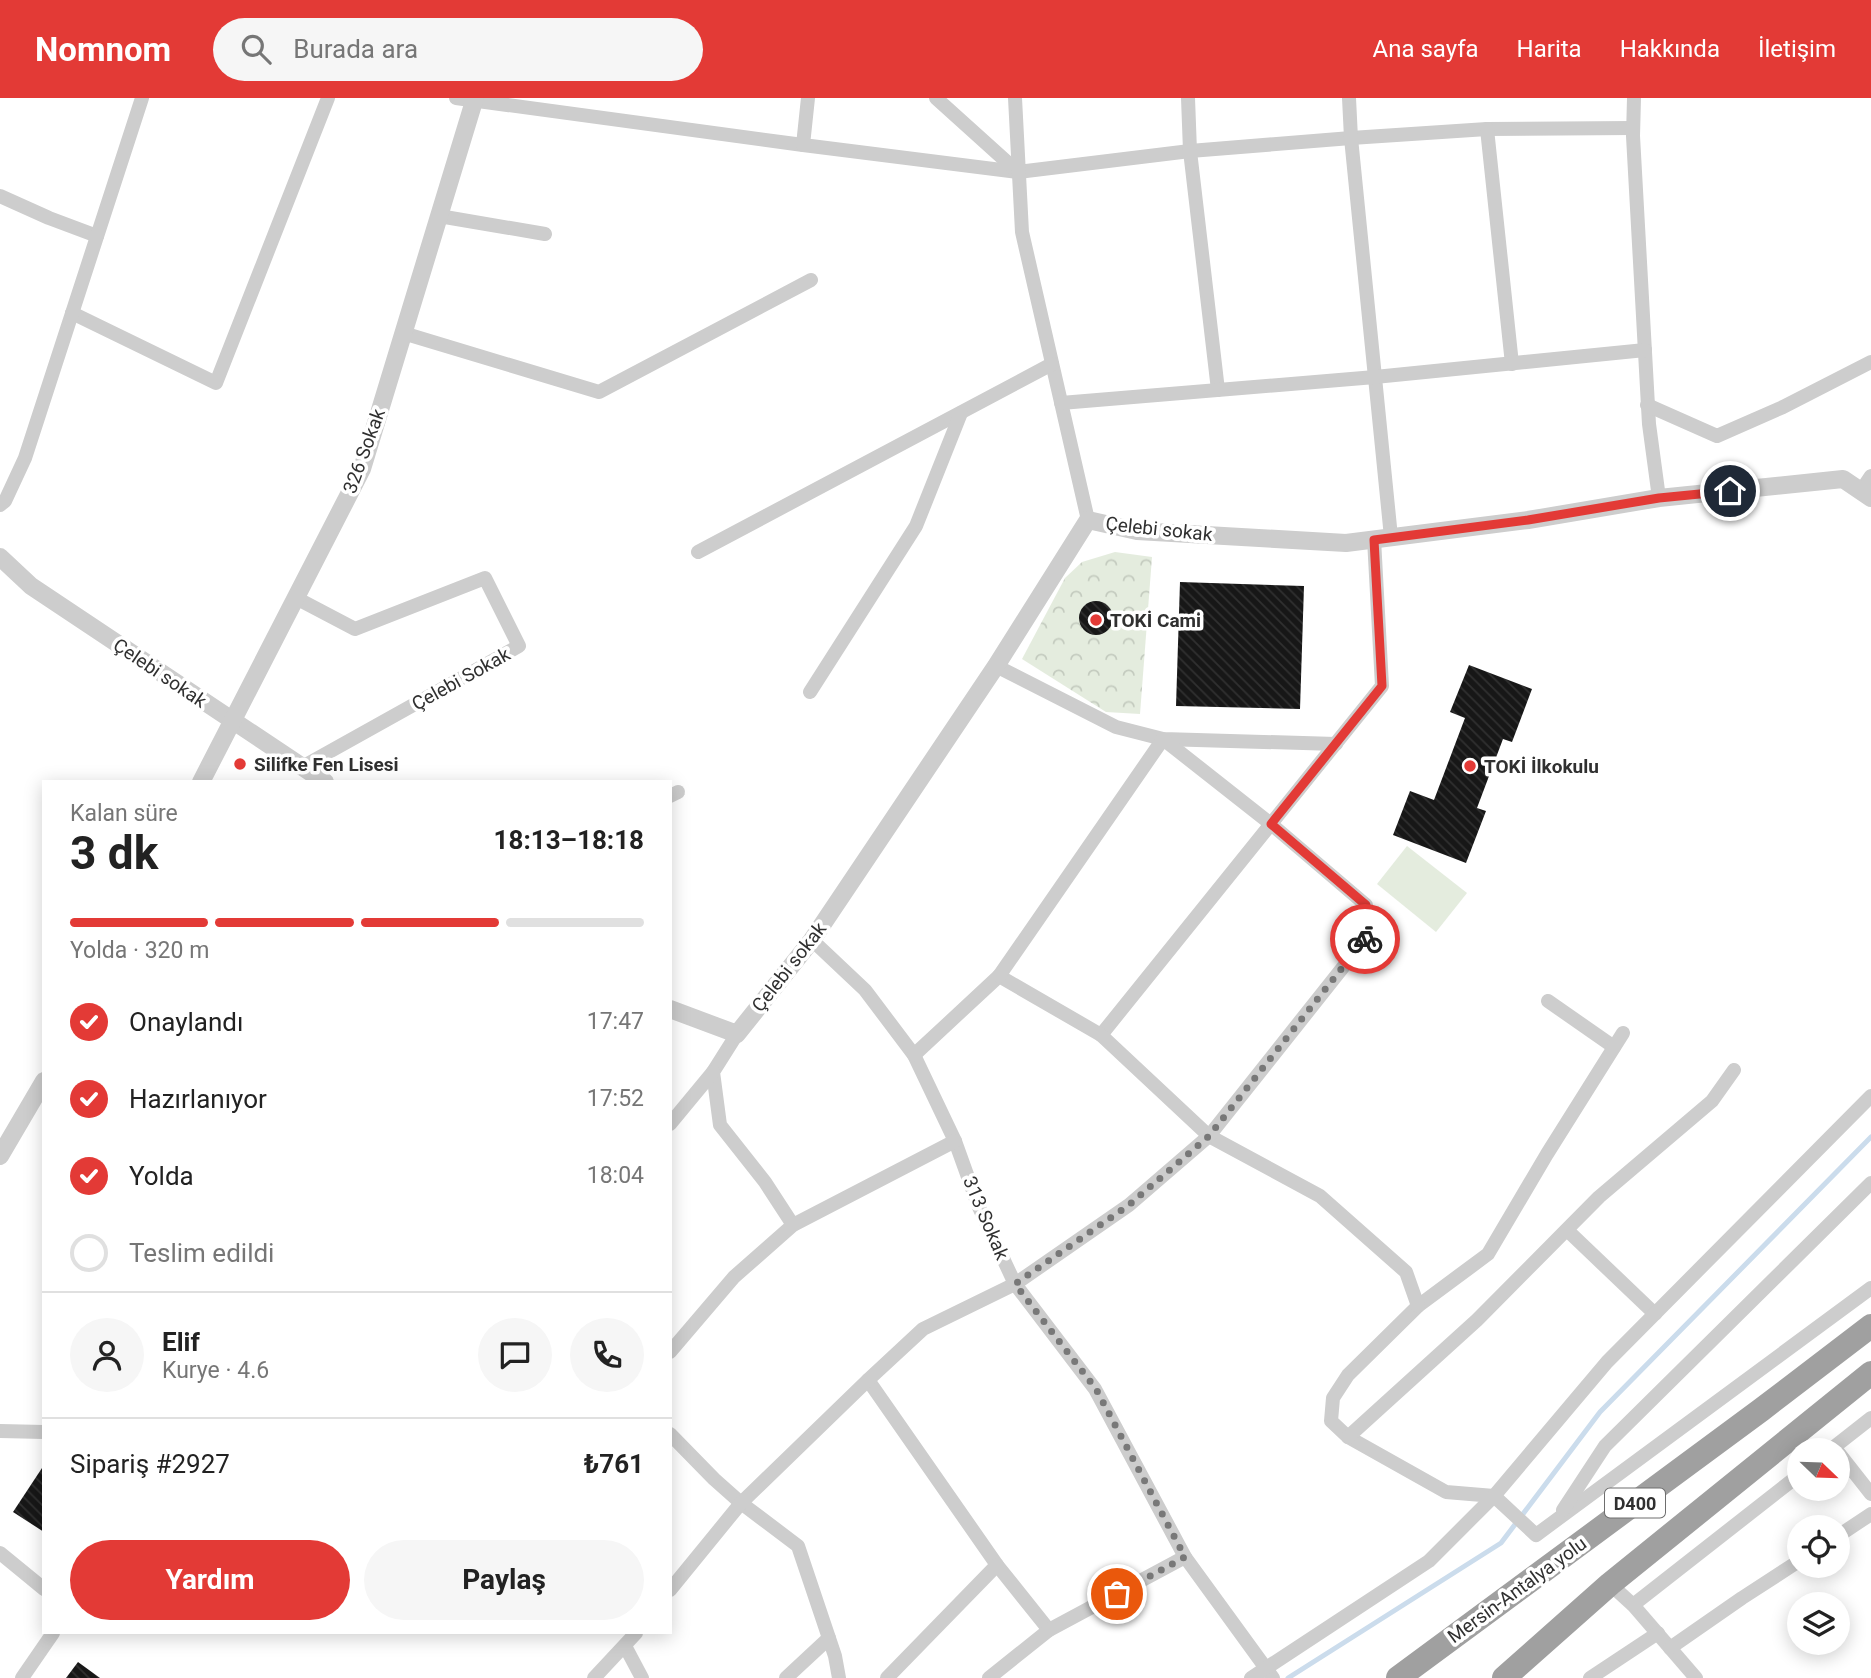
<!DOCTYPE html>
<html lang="tr">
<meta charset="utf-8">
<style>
body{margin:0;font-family:Roboto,sans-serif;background:#f6f6f6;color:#222;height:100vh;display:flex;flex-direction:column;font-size:26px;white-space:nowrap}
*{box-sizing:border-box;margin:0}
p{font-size:23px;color:#767676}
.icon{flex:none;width:38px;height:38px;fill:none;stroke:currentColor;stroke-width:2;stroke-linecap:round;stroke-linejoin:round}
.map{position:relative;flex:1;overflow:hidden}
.sheet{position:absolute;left:42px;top:682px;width:630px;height:854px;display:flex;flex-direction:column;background:#fff;border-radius:0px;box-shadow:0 4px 18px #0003}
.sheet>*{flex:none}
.needle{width:46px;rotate:113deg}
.fabs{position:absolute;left:1787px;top:1340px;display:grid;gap:14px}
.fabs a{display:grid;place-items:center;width:63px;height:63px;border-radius:50%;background:#fff;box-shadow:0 4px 18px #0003;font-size:35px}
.pin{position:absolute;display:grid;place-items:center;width:60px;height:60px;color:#fff;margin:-30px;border:4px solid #fff;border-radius:50%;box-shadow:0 2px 7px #0007}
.courier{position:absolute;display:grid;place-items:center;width:70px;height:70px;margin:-35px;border:5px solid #e33a36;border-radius:50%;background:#fff;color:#222;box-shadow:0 2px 9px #0007}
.overview em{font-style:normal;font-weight:700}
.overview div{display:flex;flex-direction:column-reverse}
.overview{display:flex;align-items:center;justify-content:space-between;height:119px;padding:0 28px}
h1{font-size:46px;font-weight:700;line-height:52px}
.bar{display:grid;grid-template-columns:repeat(4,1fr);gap:10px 7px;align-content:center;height:84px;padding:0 28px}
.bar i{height:9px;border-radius:5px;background:#e0e0e0}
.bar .active{background:#e33a36}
.bar p{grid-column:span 4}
.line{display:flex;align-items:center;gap:18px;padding:0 28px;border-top:2px solid #e0e0e0}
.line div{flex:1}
.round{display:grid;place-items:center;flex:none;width:74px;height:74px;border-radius:37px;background:#f6f6f6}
ol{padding:0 28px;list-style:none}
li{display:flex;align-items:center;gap:21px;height:77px}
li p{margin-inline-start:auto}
li .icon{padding:7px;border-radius:50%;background:#e33a36;color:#fff;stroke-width:4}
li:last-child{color:#767676}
li i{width:38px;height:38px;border:4px solid #e0e0e0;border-radius:50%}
.cta{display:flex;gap:14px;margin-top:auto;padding:14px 28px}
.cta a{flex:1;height:80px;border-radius:42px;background:#e33a36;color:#fff;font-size:28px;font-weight:700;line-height:80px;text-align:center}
.cta a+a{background:#f6f6f6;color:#222}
header{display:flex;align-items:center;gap:42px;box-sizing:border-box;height:98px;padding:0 35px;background:#e33a36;color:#fff}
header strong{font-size:33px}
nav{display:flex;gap:38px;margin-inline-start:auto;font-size:24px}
.search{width:490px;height:63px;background:#f6f6f6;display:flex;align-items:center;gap:18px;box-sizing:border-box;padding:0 24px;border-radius:38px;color:#767676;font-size:26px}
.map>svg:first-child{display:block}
</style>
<header>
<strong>Nomnom</strong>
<div class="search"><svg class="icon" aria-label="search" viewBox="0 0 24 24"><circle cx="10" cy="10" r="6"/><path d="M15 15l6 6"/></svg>Burada ara</div>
<nav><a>Ana sayfa</a><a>Harita</a><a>Hakkında</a><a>İletişim</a></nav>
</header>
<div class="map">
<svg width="1871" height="1580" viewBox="0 0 1871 1580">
<defs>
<pattern id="forest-crowns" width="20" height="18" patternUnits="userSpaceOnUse" patternTransform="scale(1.75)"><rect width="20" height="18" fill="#e4ecde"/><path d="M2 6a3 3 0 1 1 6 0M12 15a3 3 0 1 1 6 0" fill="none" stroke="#c4cbbf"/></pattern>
<pattern id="building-back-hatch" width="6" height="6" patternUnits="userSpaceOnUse" patternTransform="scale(1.75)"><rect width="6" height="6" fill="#171717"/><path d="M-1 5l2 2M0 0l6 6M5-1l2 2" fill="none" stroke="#303030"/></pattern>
</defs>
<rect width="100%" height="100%" fill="#fff"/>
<path fill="#e4ecde" d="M1407 748 1467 795 1436 834 1377 786Z"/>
<path fill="url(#forest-crowns)" d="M1115 454 1152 459 1140 616 1106 614 1022 561 1065 480 1082 464Z"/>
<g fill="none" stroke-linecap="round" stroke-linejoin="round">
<path stroke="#cbdcec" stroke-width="5" d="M1288 1580 1501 1445 1600 1314 1871 1039"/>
</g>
<g fill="url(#building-back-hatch)">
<path d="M1180 484 1304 488 1300 611 1176 608Z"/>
<circle cx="1096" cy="520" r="17"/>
<path d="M1469 567 1532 591 1512 644 1503 641 1477 710 1486 713 1466 765 1393 737 1410 693 1434 702 1465 620 1450 614Z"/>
<path d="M44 1367V1434L13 1414Z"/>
<path d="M78 1564 100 1580H66Z"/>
</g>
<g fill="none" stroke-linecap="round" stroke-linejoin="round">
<g stroke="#cdcdcd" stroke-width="14">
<path d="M456 0 803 47"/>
<path d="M808 0 803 47 1018 74 1190 53 1351 40 1487 31 1633 30"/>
<path d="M936 0 1018 74"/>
<path d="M1015 0 1022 134 1088 422"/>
<path d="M1188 0 1190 53 1218 292"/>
<path d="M1349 0 1351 40 1391 439"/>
<path d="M1634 0 1633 38 1649 326 1659 400"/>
<path d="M1487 31 1512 266"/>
<path d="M0 98 49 120 97 138"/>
<path d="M439 118 545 136"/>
<path d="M72 215 216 285 328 0"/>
<path d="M403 235 599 294 811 182"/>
<path d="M1061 305 1375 279 1645 252"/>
<path d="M1647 307 1717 338 1783 309 1871 264"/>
<path d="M1861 393 1871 378"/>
<path d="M0 407 5 403 25 360 142 0"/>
<path d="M698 454 1052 266"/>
<path d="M296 500 355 531 485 480 519 548 302 669"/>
<path d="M996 568 1116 629 1163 641 1336 646"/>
<path d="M810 594 916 428 961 315"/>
<path d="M670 698 678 694"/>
<path d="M812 842 865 892 914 957 955 1043 978 1107 1015 1186 1095 1291 1185 1459 1273 1580"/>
<path d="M1548 903 1614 949"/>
<path d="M1623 935 1547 1056 1488 1156 1418 1208 1348 1277 1333 1300 1331 1323 1348 1339 1446 1394 1494 1398 1536 1437 1871 1190"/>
<path d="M737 936 713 974 720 1027 765 1084 793 1127"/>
<path d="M1101 937 1382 588 1374 441"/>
<path d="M914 957 999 878 1101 937 1209 1038 1320 1098 1406 1174 1418 1208"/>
<path d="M670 1026 713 974"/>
<path d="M1567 1132 1655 1216"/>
<path d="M670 1254 734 1179 793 1127 955 1043"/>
<path d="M868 1282 997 1467 1049 1532"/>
<path d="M0 1333 44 1334"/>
<path d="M670 1336 714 1381 741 1405 798 1448 835 1558 839 1580"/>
<path d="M1348 1339 1477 1222 1599 1099 1712 1003 1734 972"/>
<path d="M1829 1353 1871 1320"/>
<path d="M1838 1354 1871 1396"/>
<path d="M1563 1412 1605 1348 1871 1085"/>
<path d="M1838 1438 1871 1416"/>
<path d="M0 1455 44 1491"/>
<path d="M1610 1486 1633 1507 1696 1580"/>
<path d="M670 1492 741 1405 868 1282 923 1231 1015 1186 1129 1107 1209 1038 1367 839 1366 807 1271 726 1163 641 999 878"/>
<path d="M1633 1507 1799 1377"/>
<path d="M625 1548 642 1580"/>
<path d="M1670 1550 1742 1500 1799 1463"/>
<path d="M22 1580 53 1535"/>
<path d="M594 1580 636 1535"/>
<path d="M786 1580 829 1540"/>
<path d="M887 1580 997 1467"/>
<path d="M989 1580 1049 1532 1185 1459"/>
<path d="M1251 1580 1429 1463 1494 1398 1607 1264 1871 998"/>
<path d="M1590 1580 1658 1535"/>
</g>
<g stroke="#cdcdcd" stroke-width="18">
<path d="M0 459 31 488 325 684"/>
<path d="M201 684 362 371 475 0"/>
<path d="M670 911 737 936 812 842 996 568 1088 422 1137 433 1346 445 1528 422 1659 400 1843 381 1871 400"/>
<path d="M0 1058 44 983"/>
</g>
<g stroke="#a0a0a0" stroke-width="24">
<path d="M1398 1580 1761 1312 1871 1228"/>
<path d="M1504 1580 1610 1486 1871 1275"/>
</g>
</g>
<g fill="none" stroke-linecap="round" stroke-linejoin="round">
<path stroke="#787878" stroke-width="7" stroke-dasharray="0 12.6" d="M1117 1496 1185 1459 1096 1291 1015 1186 1129 1107 1209 1038 1365 841"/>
<path stroke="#e33a36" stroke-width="9" d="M1365 841 1367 839 1366 807 1271 726 1382 588 1374 442 1528 422 1659 400 1730 393"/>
</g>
<g fill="#e33a36" stroke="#fff" stroke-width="2.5">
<circle cx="1096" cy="522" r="7"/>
<circle cx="240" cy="666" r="7"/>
<circle cx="1470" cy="668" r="7"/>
</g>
<g text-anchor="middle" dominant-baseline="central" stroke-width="7" stroke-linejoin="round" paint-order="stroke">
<rect fill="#fff" stroke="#6e6e6e" stroke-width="2" x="1605" y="1390.5" width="60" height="29" rx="5"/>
<g font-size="18" font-weight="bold" fill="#303030">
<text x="1635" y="1405">D400</text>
</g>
<g font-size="19" fill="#303030" stroke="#fff">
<text transform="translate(364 353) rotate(-70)">326 Sokak</text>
<text transform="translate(1159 431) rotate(6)">Çelebi sokak</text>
<text transform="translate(160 575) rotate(34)">Çelebi sokak</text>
<text transform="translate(461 581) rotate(-29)">Çelebi Sokak</text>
<text transform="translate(789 869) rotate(-52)">Çelebi sokak</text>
<text transform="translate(986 1120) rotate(67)">313 Sokak</text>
<text transform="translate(1517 1492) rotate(-36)">Mersin-Antalya yolu</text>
</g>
<g font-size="19" font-weight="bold" fill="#303030" stroke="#fff" text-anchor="start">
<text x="1110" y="522">TOKİ Cami</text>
<text x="254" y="666">Silifke Fen Lisesi</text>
<text x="1484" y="668">TOKİ İlkokulu</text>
</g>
</g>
</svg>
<div class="fabs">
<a><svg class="needle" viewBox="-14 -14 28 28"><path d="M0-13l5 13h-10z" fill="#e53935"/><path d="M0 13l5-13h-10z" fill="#767676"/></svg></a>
<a><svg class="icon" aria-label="locate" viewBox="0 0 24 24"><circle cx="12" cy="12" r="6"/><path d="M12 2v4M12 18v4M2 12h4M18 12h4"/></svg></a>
<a><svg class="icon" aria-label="layers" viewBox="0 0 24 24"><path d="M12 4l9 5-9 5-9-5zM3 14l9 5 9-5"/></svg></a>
</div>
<div class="pin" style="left:1117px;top:1496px;background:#ea580c"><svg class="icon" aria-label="bag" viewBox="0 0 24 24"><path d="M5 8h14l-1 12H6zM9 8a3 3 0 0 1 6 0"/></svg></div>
<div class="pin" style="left:1730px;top:393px;background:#1f2937"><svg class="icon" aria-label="home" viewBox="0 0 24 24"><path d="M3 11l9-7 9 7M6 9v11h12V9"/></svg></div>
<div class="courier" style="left:1365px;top:841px"><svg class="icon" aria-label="bike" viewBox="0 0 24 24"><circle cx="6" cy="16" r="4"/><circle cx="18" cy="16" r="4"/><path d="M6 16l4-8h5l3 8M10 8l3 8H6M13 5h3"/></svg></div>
<section class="sheet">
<div class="overview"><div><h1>3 dk</h1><p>Kalan süre</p></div><em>18:13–18:18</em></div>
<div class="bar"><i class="active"></i><i class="active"></i><i class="active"></i><i></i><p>Yolda · 320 m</p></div>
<ol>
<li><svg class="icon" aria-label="check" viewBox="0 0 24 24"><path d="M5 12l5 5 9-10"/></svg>Onaylandı<p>17:47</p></li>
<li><svg class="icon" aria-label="check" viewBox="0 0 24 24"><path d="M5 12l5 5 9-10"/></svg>Hazırlanıyor<p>17:52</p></li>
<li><svg class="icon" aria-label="check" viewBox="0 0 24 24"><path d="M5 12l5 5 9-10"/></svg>Yolda<p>18:04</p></li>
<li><i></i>Teslim edildi</li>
</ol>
<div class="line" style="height:126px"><a class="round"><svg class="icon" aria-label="person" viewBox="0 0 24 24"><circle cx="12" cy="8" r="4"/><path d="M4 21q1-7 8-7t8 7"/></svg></a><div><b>Elif</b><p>Kurye · 4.6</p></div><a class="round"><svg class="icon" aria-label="chat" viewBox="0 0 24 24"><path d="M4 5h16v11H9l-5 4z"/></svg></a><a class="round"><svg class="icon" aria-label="phone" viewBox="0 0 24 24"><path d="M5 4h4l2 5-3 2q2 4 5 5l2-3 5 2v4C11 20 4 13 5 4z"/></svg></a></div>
<div class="line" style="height:91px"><div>Sipariş #2927</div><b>₺761</b></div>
<div class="cta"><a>Yardım</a><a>Paylaş</a></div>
</section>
</div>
